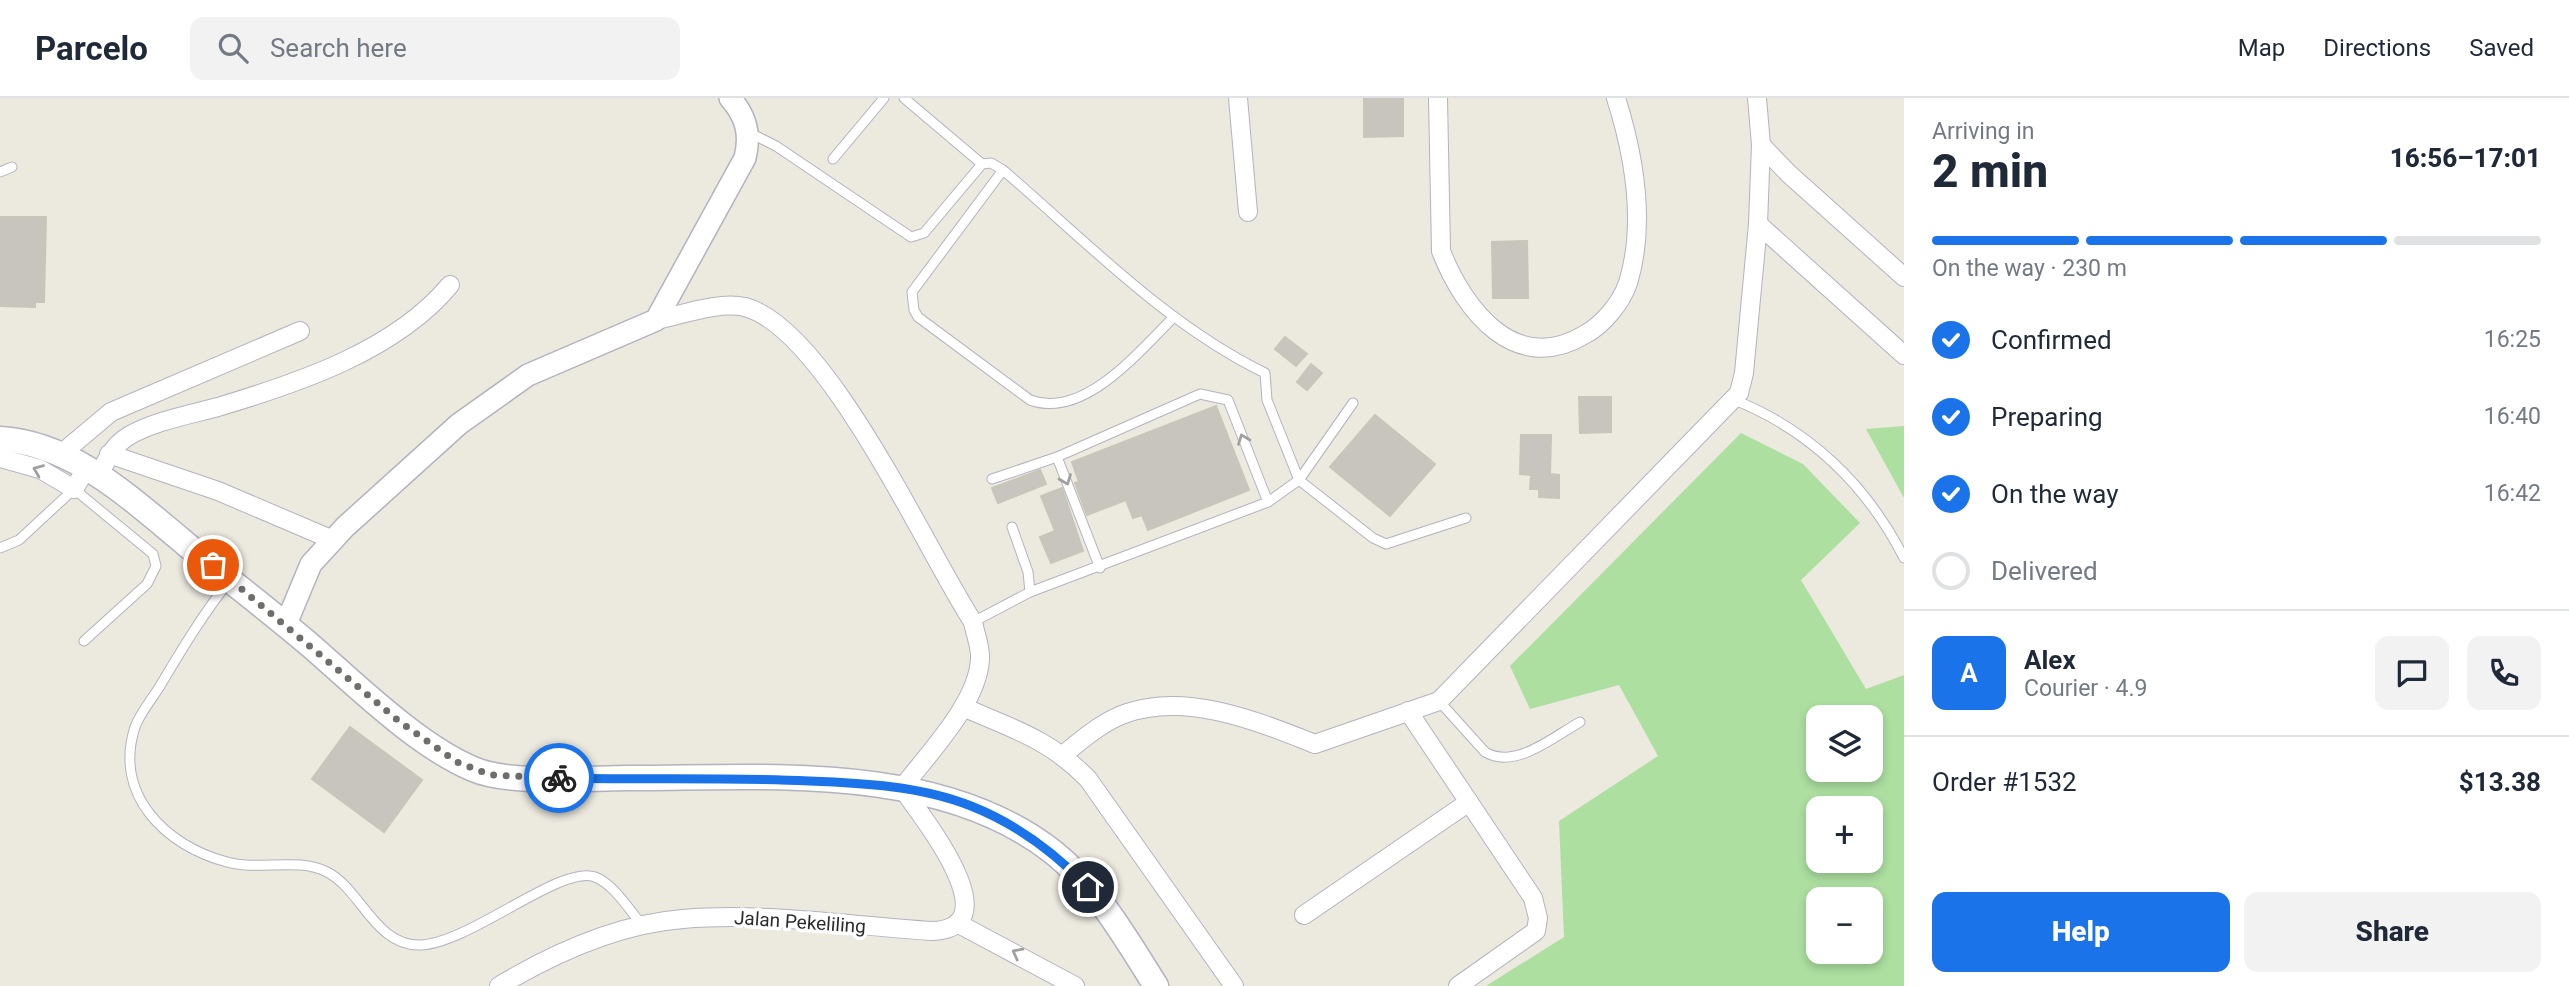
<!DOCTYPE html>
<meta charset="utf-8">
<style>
body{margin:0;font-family:Roboto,sans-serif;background:#f2f2f3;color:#1f2937;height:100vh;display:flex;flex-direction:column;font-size:26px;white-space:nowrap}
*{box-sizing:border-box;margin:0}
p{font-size:23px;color:#747a83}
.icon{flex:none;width:38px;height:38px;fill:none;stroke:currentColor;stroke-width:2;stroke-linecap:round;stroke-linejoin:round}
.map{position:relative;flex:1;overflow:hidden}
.side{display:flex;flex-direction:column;background:#fff;width:665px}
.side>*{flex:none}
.controls{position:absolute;left:1806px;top:607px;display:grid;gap:14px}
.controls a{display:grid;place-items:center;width:77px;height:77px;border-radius:14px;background:#fff;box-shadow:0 4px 10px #0003;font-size:35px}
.pin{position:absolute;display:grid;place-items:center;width:60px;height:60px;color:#fff;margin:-30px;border:4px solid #fff;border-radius:50%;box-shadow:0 2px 7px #0007}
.courier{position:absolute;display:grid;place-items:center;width:70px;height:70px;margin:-35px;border:5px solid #1a73e8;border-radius:50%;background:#fff;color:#222;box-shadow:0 2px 9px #0007}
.head em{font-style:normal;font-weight:800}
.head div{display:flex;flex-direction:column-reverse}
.head{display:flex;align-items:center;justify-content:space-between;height:119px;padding:0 28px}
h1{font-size:46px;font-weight:800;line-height:52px}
.bar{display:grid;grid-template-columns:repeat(4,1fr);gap:10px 7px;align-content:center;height:84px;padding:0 28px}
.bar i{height:9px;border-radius:5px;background:#e0e1e3}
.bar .current{background:#1a73e8}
.bar p{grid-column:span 4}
.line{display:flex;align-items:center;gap:18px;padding:0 28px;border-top:2px solid #e0e1e3}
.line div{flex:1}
.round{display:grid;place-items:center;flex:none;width:74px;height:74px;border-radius:14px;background:#f2f2f3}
ol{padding:0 28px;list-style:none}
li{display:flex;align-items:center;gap:21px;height:77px}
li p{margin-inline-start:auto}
li .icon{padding:7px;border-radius:50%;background:#1a73e8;color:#fff;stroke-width:4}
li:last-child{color:#747a83}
li i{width:38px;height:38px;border:4px solid #e0e1e3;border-radius:50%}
.cta{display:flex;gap:14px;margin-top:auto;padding:14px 28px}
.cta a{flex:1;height:80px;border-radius:14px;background:#1a73e8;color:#fff;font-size:28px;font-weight:800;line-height:80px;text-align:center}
.cta a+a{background:#f2f2f3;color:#1f2937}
header{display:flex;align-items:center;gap:42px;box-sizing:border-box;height:98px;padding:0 35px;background:#fff;border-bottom:2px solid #e0e1e3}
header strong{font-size:33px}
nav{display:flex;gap:38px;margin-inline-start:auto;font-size:24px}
.search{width:490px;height:63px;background:#f2f2f3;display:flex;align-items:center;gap:18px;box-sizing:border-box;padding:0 24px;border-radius:14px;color:#747a83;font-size:26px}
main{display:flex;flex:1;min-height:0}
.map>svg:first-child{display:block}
</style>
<header>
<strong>Parcelo</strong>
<div class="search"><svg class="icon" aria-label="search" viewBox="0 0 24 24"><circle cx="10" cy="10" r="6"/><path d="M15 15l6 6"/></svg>Search here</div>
<nav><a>Map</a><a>Directions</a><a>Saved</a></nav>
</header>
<main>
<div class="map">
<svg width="1904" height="888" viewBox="0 0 1904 888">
<rect width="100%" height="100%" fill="#ece9df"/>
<g fill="#acdfa0" fill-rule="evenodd">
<path d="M1904 328V400L1866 331Z"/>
<path d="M1741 335 1803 366 1860 425 1801 482 1866 591 1904 577V888H1486L1564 839 1559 723 1658 658 1619 587 1530 611 1510 568ZM1818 620H1871V672H1818ZM1818 710H1871V763H1818ZM1818 802H1871V854H1818Z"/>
</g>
<g fill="#c8c5bf" stroke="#c8c5b9" stroke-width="2">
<path d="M1364 0H1403V38L1364 39Z"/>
<path d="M1 119H46L44 204H35V209L1 208Z"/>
<path d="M1527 143 1528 200H1493L1492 144Z"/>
<path d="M1285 239 1307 256 1296 268 1275 251Z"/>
<path d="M1311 266 1322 275 1307 292 1297 284Z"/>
<path d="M1579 299H1611V334L1580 335Z"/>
<path d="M1216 308 1249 392 1148 432 1142 417 1133 420 1126 402 1087 417 1075 385 1079 384 1072 364Z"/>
<path d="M1375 317 1435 366 1390 418 1330 369Z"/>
<path d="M1521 337H1551L1550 376 1559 377V400L1539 399V391H1530L1531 377 1520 376Z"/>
<path d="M1040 372 1046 386 998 405 992 390Z"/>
<path d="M1062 390 1083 453 1051 465 1040 439 1055 433 1041 398Z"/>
<path d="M350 629 422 682 384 734 312 681Z"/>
</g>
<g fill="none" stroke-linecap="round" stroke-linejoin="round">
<g stroke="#b3b3be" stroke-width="11">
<g id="service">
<path d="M904 0 982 66"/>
<path d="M750 35 776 48 911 139 924 135 982 66 991 65 1003 72C1086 143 1166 227 1265 275L1267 302 1299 382"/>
<path d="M833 61 884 0"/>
<path d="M1003 72 912 194 914 212 918 219 1030 302C1084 322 1139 253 1174 219"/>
<path d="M0 74 12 69"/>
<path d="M1732 301C1809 331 1867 387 1904 460"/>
<path d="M992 381 1057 359"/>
<path d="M1299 382 1353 305"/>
<path d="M1012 429 1028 474 1030 494"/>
<path d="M0 450 19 442 74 391 153 456 156 468 147 486 84 543"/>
<path d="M1100 470 1057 359 1200 296 1228 302 1268 404"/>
<path d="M230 482C203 516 182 551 160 588 152 601 140 615 135 629 113 697 166 748 227 764 258 773 298 759 327 774 361 791 375 848 420 847 469 846 561 766 595 779 614 786 629 812 643 828"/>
<path d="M973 524 1030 494 1268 404 1299 382 1373 440 1386 446 1466 420"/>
<path d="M1439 603 1485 654C1515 672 1553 639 1580 624"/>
</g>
</g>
<g stroke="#b3b3be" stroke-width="20">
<g id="minor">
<path d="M1238 0 1248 114"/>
<path d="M1438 0 1441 153C1464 212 1515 278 1584 237 1603 227 1621 205 1628 185 1646 126 1634 57 1616 0"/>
<path d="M1761 47 1789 76 1904 179"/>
<path d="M1758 126 1904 257"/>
<path d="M61 356 111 314 300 233"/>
<path d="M109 356 218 393 333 442"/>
<path d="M0 360 40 371 74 391 86 371"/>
<path d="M99 377C106 363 113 348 127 339 150 324 192 316 218 309 298 285 395 253 450 187"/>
<path d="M963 609C1013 631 1049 641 1088 681L1234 888"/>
<path d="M1408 613 1533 800 1538 820 1536 833 1458 888"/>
<path d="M1064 656C1083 641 1103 623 1127 615 1188 594 1259 624 1315 646L1439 603 1739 295 1744 275 1758 126 1761 47 1757 0"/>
<path d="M1304 817 1469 704"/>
<path d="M957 825 1075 888"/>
<path d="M499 888C554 855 617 826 683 821 765 814 850 828 933 833 1012 829 921 718 902 690 928 656 978 605 980 561 981 549 975 536 973 524 926 452 827 231 745 209 718 203 682 217 656 222"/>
</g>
</g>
<g stroke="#b3b3be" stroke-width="24">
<path id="tertiary" d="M286 526 311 466 345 429 459 326 528 277 656 222 745 60C751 36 746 18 730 0"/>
</g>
<g stroke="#b3b3be" stroke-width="27">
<path id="secondary" d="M0 341C71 345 128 398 180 441 223 478 269 512 311 548 357 588 418 648 473 671 510 687 586 680 628 680 765 680 938 664 1053 754 1096 788 1127 842 1156 888"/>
</g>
<use href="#service" stroke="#fff" stroke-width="9"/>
<use href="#minor" stroke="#fff" stroke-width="18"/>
<use href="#tertiary" stroke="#fff" stroke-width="21"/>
<use href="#secondary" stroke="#fff" stroke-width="24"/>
</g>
<defs><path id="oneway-chevron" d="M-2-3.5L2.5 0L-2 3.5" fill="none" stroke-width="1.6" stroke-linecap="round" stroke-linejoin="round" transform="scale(1.75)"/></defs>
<g stroke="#a0a0a0">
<use href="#oneway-chevron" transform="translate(1243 341) rotate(-111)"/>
<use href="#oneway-chevron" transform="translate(38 372) rotate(-158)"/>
<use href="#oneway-chevron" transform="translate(1066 382) rotate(69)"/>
<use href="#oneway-chevron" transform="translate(1017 855) rotate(-152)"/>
</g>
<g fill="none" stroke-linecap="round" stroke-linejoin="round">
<path stroke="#6f6e6b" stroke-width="7" stroke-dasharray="0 12.6" d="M213 467 400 624 457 664 491 677 559 680"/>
<path stroke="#1a73e8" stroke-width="9" d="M559 680C642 682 725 679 809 683 862 685 921 688 971 708 1017 726 1054 754 1088 789"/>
</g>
<g text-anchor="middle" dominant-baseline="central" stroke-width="7" stroke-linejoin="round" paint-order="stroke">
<g font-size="19" fill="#2c2c2c" stroke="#fff">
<text transform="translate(800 824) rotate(4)">Jalan Pekeliling</text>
</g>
</g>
</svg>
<div class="controls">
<a><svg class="icon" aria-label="layers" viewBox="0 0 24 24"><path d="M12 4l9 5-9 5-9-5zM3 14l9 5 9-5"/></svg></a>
<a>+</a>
<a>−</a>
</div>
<div class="pin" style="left:213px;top:467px;background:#ea580c"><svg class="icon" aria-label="bag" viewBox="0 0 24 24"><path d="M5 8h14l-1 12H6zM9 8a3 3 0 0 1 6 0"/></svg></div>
<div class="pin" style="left:1088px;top:789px;background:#1f2937"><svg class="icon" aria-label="home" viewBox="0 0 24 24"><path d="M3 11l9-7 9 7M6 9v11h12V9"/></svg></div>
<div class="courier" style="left:559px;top:680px"><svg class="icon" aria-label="bike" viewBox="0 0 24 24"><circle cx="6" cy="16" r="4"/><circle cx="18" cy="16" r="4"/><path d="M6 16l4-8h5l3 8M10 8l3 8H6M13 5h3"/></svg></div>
</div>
<section class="side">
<div class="head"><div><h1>2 min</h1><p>Arriving in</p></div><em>16:56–17:01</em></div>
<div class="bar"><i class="current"></i><i class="current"></i><i class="current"></i><i></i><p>On the way · 230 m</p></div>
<ol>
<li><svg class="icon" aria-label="check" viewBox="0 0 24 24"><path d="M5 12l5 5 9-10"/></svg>Confirmed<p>16:25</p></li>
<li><svg class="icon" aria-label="check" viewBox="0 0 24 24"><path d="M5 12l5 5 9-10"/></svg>Preparing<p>16:40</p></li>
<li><svg class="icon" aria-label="check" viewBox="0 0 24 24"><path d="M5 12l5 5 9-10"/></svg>On the way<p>16:42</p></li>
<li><i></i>Delivered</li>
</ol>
<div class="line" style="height:126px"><b class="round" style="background:#1a73e8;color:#fff">A</b><div><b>Alex</b><p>Courier · 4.9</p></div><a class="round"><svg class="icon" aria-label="chat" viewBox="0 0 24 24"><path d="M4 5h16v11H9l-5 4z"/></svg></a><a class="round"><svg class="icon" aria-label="phone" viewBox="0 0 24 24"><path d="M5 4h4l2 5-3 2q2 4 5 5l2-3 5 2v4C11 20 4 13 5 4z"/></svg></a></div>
<div class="line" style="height:91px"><div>Order #1532</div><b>$13.38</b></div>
<div class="cta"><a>Help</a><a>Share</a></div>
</section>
</main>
